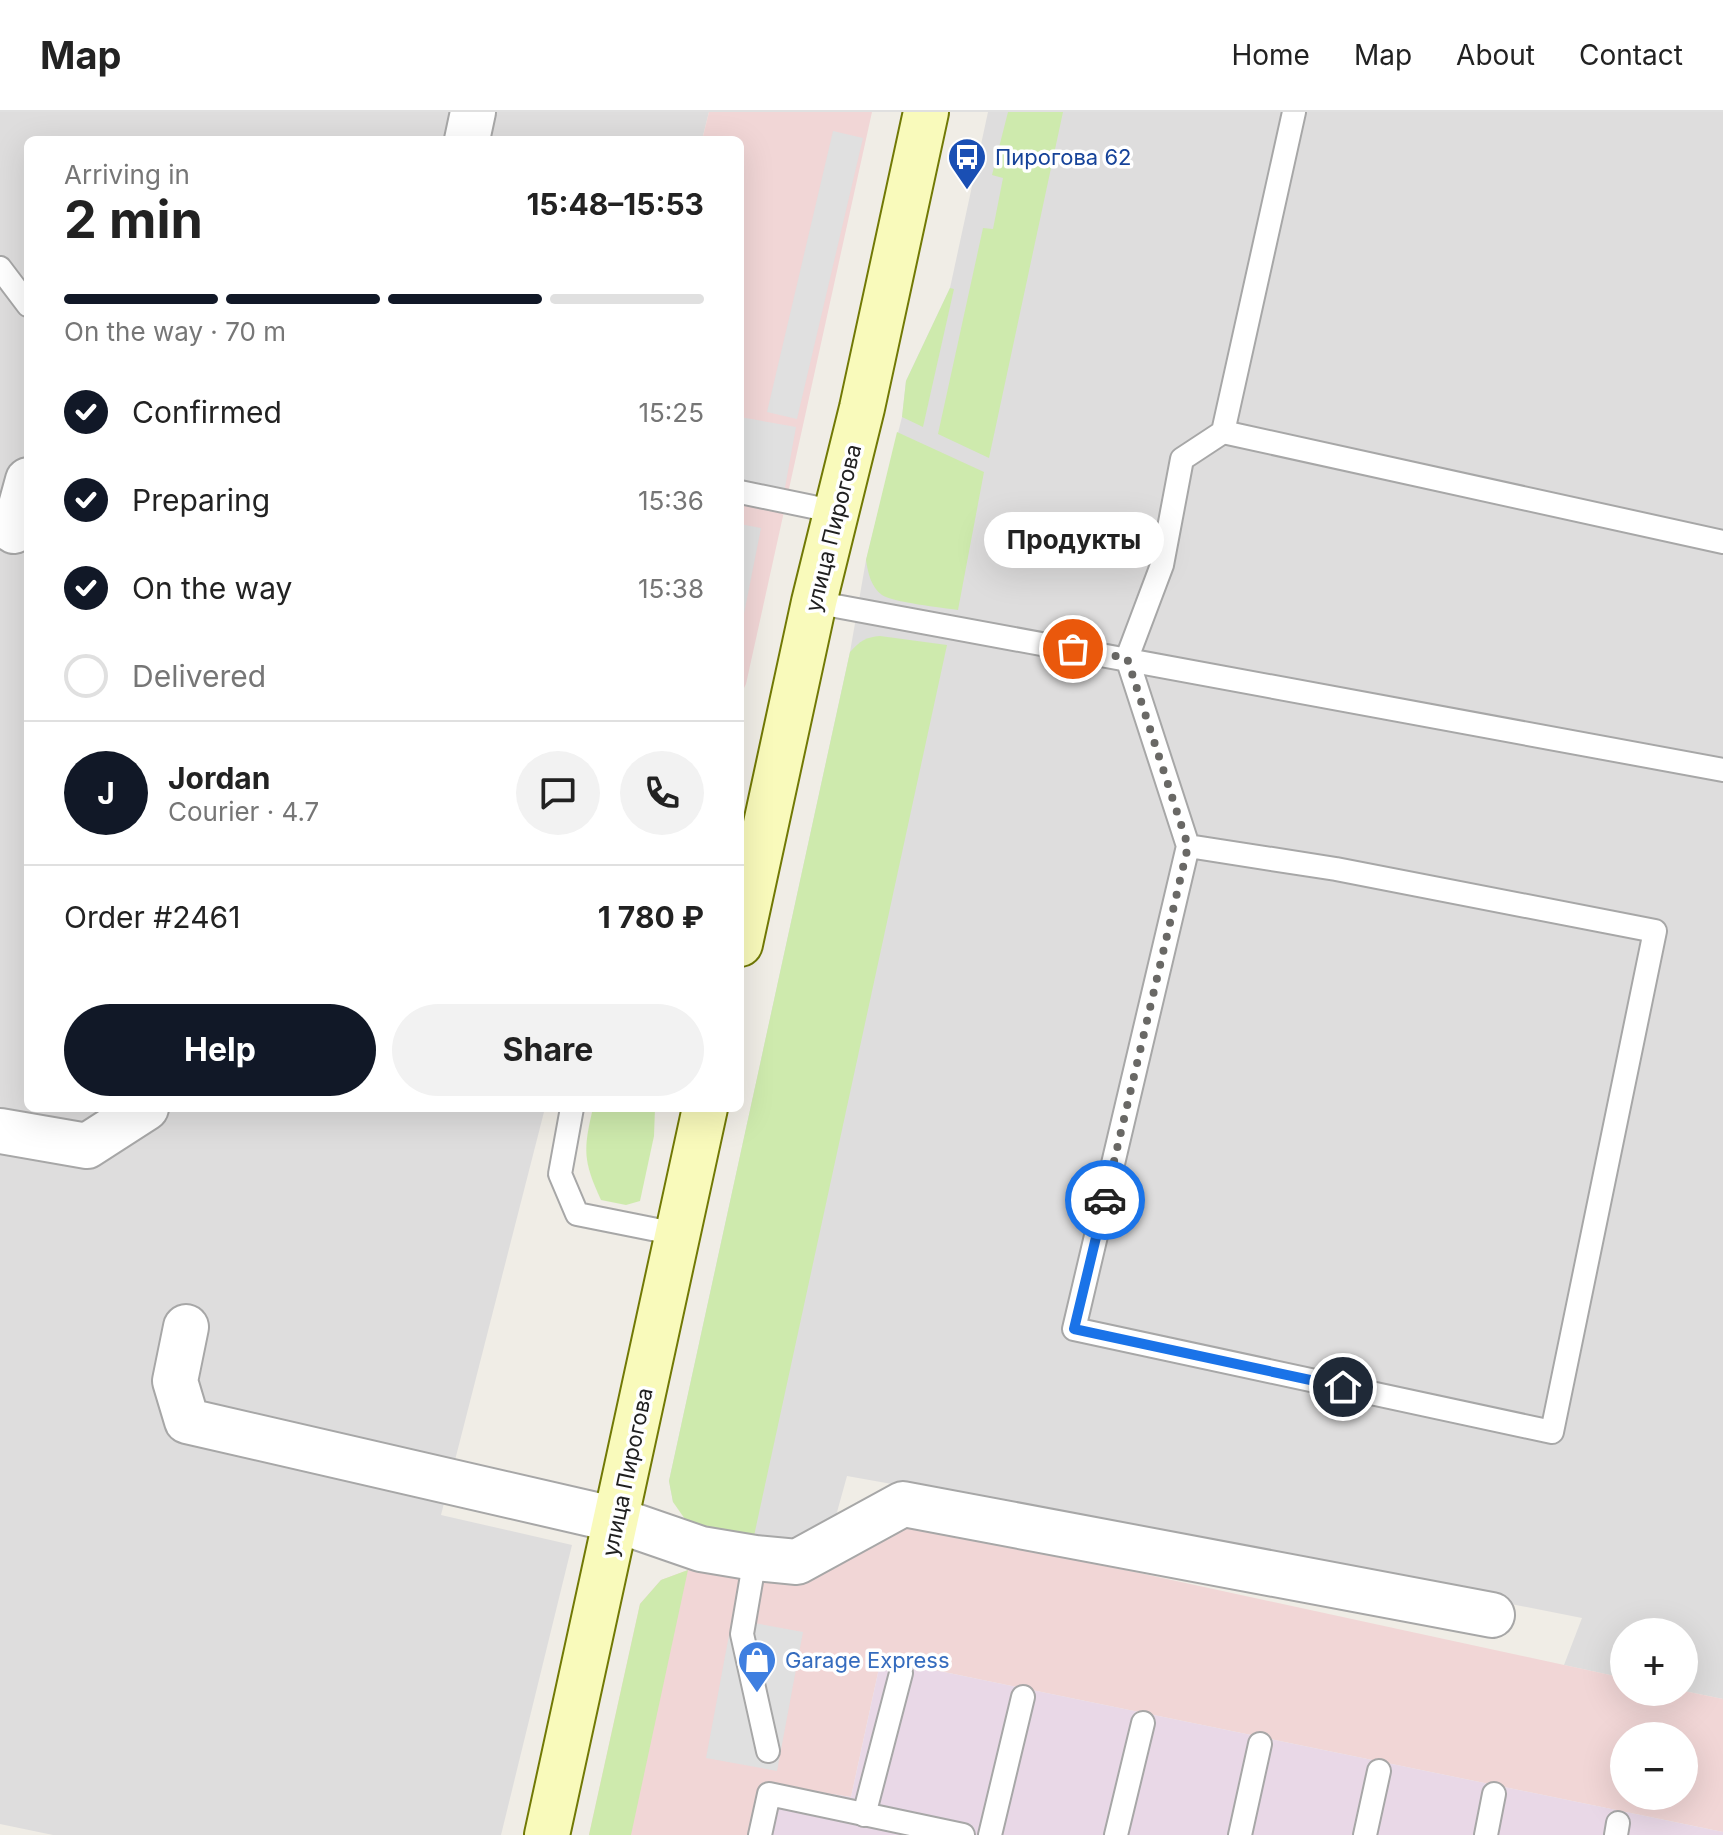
<!DOCTYPE html>
<meta charset="utf-8">
<style>
body{margin:0;font-family:Inter,sans-serif;background:#f2f2f2;color:#222;height:100vh;display:flex;flex-direction:column;font-size:30px;white-space:nowrap}
*{box-sizing:border-box;margin:0}
p{font-size:26px;color:#767676}
.icon{flex:none;width:44px;height:44px;fill:none;stroke:currentColor;stroke-width:2;stroke-linecap:round;stroke-linejoin:round}
.map{position:relative;flex:1;overflow:hidden}
.sheet{position:absolute;left:24px;top:24px;width:720px;height:976px;display:flex;flex-direction:column;background:#fff;border-radius:12px;box-shadow:0 8px 32px #0002}
.sheet>*{flex:none}
.fabs{position:absolute;left:1610px;top:1506px;display:grid;gap:16px}
.fabs a{display:grid;place-items:center;width:88px;height:88px;border-radius:50%;background:#fff;box-shadow:0 8px 32px #0002;font-size:40px}
.pin{position:absolute;display:grid;place-items:center;width:68px;height:68px;color:#fff;margin:-34px;border:4px solid #fff;border-radius:50%;box-shadow:0 2px 8px #0007}
.courier{position:absolute;display:grid;place-items:center;width:80px;height:80px;margin:-40px;border:6px solid #1a73e8;border-radius:50%;background:#fff;color:#222;box-shadow:0 2px 10px #0007}
.bubble{position:absolute;height:56px;border-radius:28px;background:#fff;box-shadow:0 8px 32px #0002;font-size:26px;font-weight:700;line-height:56px;text-align:center}
.head em{font-style:normal;font-weight:700}
.head div{display:flex;flex-direction:column-reverse}
.head{display:flex;align-items:center;justify-content:space-between;height:136px;padding:0 40px}
h1{font-size:52px;font-weight:700;line-height:60px}
.bar{display:grid;grid-template-columns:repeat(4,1fr);gap:12px 8px;align-content:center;height:96px;padding:0 40px}
.bar i{height:10px;border-radius:6px;background:#e0e0e0}
.bar .on{background:#111827}
.bar p{grid-column:span 4}
.line{display:flex;align-items:center;gap:20px;padding:0 40px;border-top:2px solid #e0e0e0}
.line div{flex:1}
.round{display:grid;place-items:center;flex:none;width:84px;height:84px;border-radius:42px;background:#f2f2f2}
ol{padding:0 40px;list-style:none}
li{display:flex;align-items:center;gap:24px;height:88px}
li p{margin-inline-start:auto}
li .icon{padding:8px;border-radius:50%;background:#111827;color:#fff;stroke-width:4}
li:last-child{color:#767676}
li i{width:44px;height:44px;border:4px solid #e0e0e0;border-radius:50%}
.primary-button{display:flex;gap:16px;margin-top:auto;padding:16px 40px}
.primary-button a{flex:1;height:92px;border-radius:48px;background:#111827;color:#fff;font-size:32px;font-weight:700;line-height:92px;text-align:center}
.primary-button a+a{background:#f2f2f2;color:#222}
header{display:flex;align-items:center;gap:48px;box-sizing:border-box;height:112px;padding:0 40px;background:#fff;border-bottom:2px solid #e0e0e0}
header strong{font-size:38px}
nav{display:flex;gap:44px;margin-inline-start:auto;font-size:28px}
.map>svg:first-child{display:block}
</style>
<header>
<strong>Map</strong>
<nav><a>Home</a><a>Map</a><a>About</a><a>Contact</a></nav>
</header>
<div class="map">
<svg width="1723" height="1723" viewBox="0 0 1723 1723">
<rect width="100%" height="100%" fill="#f0ede6"/>
<g fill="#dedddd">
<path d="M0 0H452L446 28H28V996H545L441 1403 572 1433 501 1723H53L0 1712Z"/>
<path d="M491 0H709L702 28H485Z"/>
<path d="M988 0H1723V1587L1684 1579V1520H1624V1566L1564 1553 1582 1506 1026 1396 847 1364 834 1411 802 1430 754 1424 673 1390 669 1369 850 540 866 448 902 305 906 269 950 176Z"/>
</g>
<g fill="#f1d6d6" fill-rule="evenodd">
<path d="M709 0H872L746 572 740 584V28H702Z"/>
<path d="M895 1408 1624 1566V1580L1684 1579 1723 1587V1720L881 1547 851 1685 767 1672 755 1723H589L640 1492 661 1468 688 1458H765ZM1624 1624H1684V1684H1624Z"/>
</g>
<path fill="#e9d8e7" d="M881 1547 1723 1720V1723H755L767 1672 851 1685Z"/>
<g fill="#ceeaad">
<path d="M1008 0H1063L989 346 938 322 983 116 993 117 1003 66 992 63Z"/>
<path d="M950 176 954 177 923 315 902 305 906 269Z"/>
<path d="M897 320 984 360 958 498C944 496 891 490 882 483 871 475 868 461 866 448Z"/>
<path d="M880 524 947 533 754 1424 694 1420 673 1390 669 1369 850 540C860 529 866 525 880 524Z"/>
<path d="M593 996H655L654 1024 640 1089 626 1093 601 1088C583 1049 583 1038 593 996Z"/>
<path d="M688 1458 631 1723H589L640 1492 661 1468Z"/>
</g>
<g fill="#e0e0e0">
<path d="M833 19 863 26 797 307 767 300Z"/>
<path d="M740 305 796 315 784 381 740 373Z"/>
<path d="M740 412 761 416 740 522Z"/>
<path d="M732 1507 803 1520 777 1659 706 1646Z"/>
</g>
<g fill="none" stroke-linecap="round" stroke-linejoin="round">
<g stroke="#a7a7a7" stroke-width="26">
<g id="service">
<path d="M0 156 28 193"/>
<path d="M1223 320 1723 430"/>
<path d="M740 380 837 400"/>
<path d="M814 490 1723 658"/>
<path d="M1188 734 1336 757 1655 819 1552 1320 1074 1217 1188 734 1127 546 1162 453 1182 347 1223 320 1294 0"/>
<path d="M572 996 560 1062 577 1102 677 1122"/>
<path d="M755 1446 742 1522 768 1639"/>
<path d="M864 1703 901 1561"/>
<path d="M760 1723 769 1682 963 1723"/>
<path d="M990 1723 1023 1585"/>
<path d="M1116 1723 1143 1611"/>
<path d="M1240 1723 1260 1632"/>
<path d="M1365 1723 1379 1659"/>
<path d="M1486 1723 1494 1682"/>
<path d="M1616 1723 1618 1711"/>
</g>
</g>
<g stroke="#a7a7a7" stroke-width="48">
<g id="minor">
<path d="M467 28 473 0"/>
<path d="M14 419 28 368"/>
<path d="M0 1019 87 1034 146 996"/>
<path d="M186 1215 175 1269 187 1309 617 1408 701 1437 755 1446 797 1450 903 1392 1492 1503"/>
</g>
</g>
<g stroke="#717905" stroke-width="48">
<g id="secondary">
<path d="M740 832 814 490 862 296 926 0"/>
<path d="M547 1723 705 996"/>
</g>
</g>
<use href="#service" stroke="#fff" stroke-width="22"/>
<use href="#minor" stroke="#fff" stroke-width="44"/>
<use href="#secondary" stroke="#f9fabb" stroke-width="44"/>
</g>
<g fill="none" stroke-linecap="round" stroke-linejoin="round">
<path stroke="#696865" stroke-width="8" stroke-dasharray="0 14.4" d="M1073 537 1127 546 1188 734 1105 1088"/>
<path stroke="#1a73e8" stroke-width="10" d="M1105 1088 1074 1217 1343 1275"/>
</g>
<defs>
<g id="bus-pin" transform="scale(2)"><path d="M0 17L-7.5 6A9.5 9.5 0 1 1 7.5 6Z" fill="#1a4fb4" stroke="#fff"/><path d="M-5-6H5V4H4V6H2V4H-2V6H-4V4H-5ZM-3.5-4V0h7V-4ZM-3.5 1.2v1.5H-2V1.2ZM2 1.2v1.5H3.5V1.2Z" fill="#fff"/></g>
<g id="shop-pin" transform="scale(2)"><path d="M0 17L-7.5 6A9.5 9.5 0 1 1 7.5 6Z" fill="#3f7fe0" stroke="#fff"/><path d="M-5-2.5h2.3a2.7 3.5 0 0 1 5.4 0H5L5.5 6h-11ZM-1.5-2.5h3a1.5 2.3 0 0 0-3 0Z" fill="#fff"/></g>
</defs>
<g fill-rule="evenodd">
<use href="#bus-pin" x="967" y="45"/>
<use href="#shop-pin" x="757" y="1548"/>
</g>
<g text-anchor="middle" dominant-baseline="central" stroke-width="7" stroke-linejoin="round" paint-order="stroke">
<g font-size="22" fill="#164399" stroke="#fff" text-anchor="start">
<text x="995" y="45">Пирогова 62</text>
</g>
<g font-size="22" fill="#202020" stroke="#fff">
<text transform="translate(833 416) rotate(-76)">улица Пирогова</text>
<text transform="translate(627 1360) rotate(-78)">улица Пирогова</text>
</g>
<g font-size="22" fill="#366cbe" stroke="#fff" text-anchor="start">
<text x="785" y="1548">Garage Express</text>
</g>
</g>
</svg>
<div class="fabs">
<a>+</a>
<a>−</a>
</div>
<div class="pin" style="left:1073px;top:537px;background:#ea580c"><svg class="icon" aria-label="bag" viewBox="0 0 24 24"><path d="M5 8h14l-1 12H6zM9 8a3 3 0 0 1 6 0"/></svg></div>
<div class="pin" style="left:1343px;top:1275px;background:#1f2937"><svg class="icon" aria-label="home" viewBox="0 0 24 24"><path d="M3 11l9-7 9 7M6 9v11h12V9"/></svg></div>
<div class="courier" style="left:1105px;top:1088px"><svg class="icon" aria-label="car" viewBox="0 0 24 24"><path d="M5 17H2v-5l4-1 3-4h7l3 4 3 1v5h-3M9 17h6M6 11h13"/><circle cx="7" cy="17" r="2"/><circle cx="17" cy="17" r="2"/></svg></div>
<div class="bubble" style="left:984px;top:400px;width:180px">Продукты</div>
<section class="sheet">
<div class="head"><div><h1>2 min</h1><p>Arriving in</p></div><em>15:48–15:53</em></div>
<div class="bar"><i class="on"></i><i class="on"></i><i class="on"></i><i></i><p>On the way · 70 m</p></div>
<ol>
<li><svg class="icon" aria-label="check" viewBox="0 0 24 24"><path d="M5 12l5 5 9-10"/></svg>Confirmed<p>15:25</p></li>
<li><svg class="icon" aria-label="check" viewBox="0 0 24 24"><path d="M5 12l5 5 9-10"/></svg>Preparing<p>15:36</p></li>
<li><svg class="icon" aria-label="check" viewBox="0 0 24 24"><path d="M5 12l5 5 9-10"/></svg>On the way<p>15:38</p></li>
<li><i></i>Delivered</li>
</ol>
<div class="line" style="height:144px"><b class="round" style="background:#111827;color:#fff">J</b><div><b>Jordan</b><p>Courier · 4.7</p></div><a class="round"><svg class="icon" aria-label="chat" viewBox="0 0 24 24"><path d="M4 5h16v11H9l-5 4z"/></svg></a><a class="round"><svg class="icon" aria-label="phone" viewBox="0 0 24 24"><path d="M5 4h4l2 5-3 2q2 4 5 5l2-3 5 2v4C11 20 4 13 5 4z"/></svg></a></div>
<div class="line" style="height:104px"><div>Order #2461</div><b>1 780 ₽</b></div>
<div class="primary-button"><a>Help</a><a>Share</a></div>
</section>
</div>
